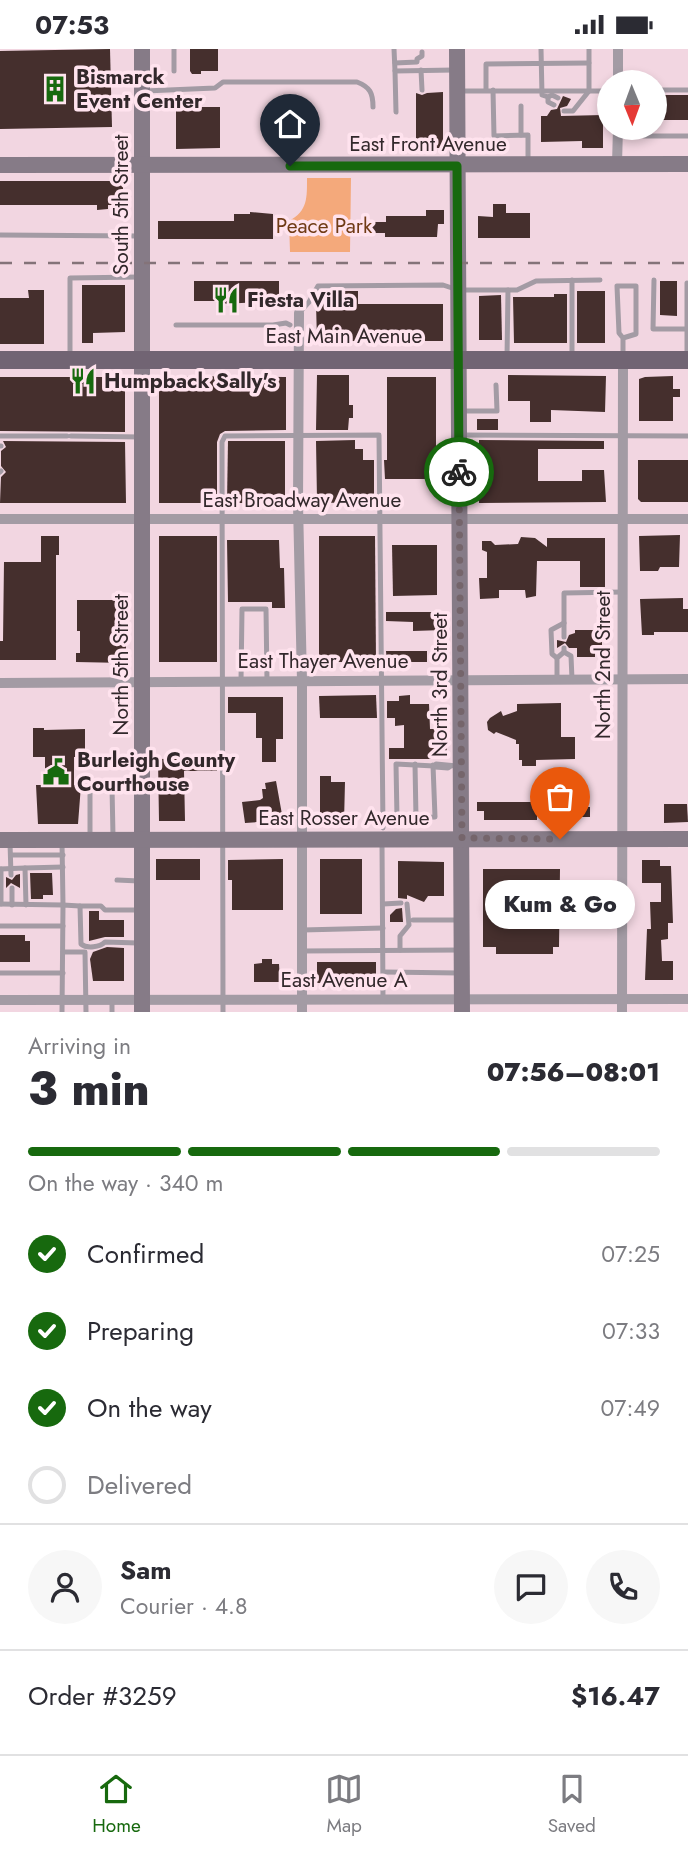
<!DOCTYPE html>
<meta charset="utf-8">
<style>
body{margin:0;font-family:Jost,sans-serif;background:#f7f7f7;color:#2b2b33;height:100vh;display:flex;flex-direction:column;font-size:26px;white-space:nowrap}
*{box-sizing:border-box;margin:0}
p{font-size:23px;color:#7c7c81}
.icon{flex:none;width:38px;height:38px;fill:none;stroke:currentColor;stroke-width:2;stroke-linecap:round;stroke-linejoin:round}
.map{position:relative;height:963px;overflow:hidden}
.details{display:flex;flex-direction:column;background:#fff;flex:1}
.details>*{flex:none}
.needle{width:46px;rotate:179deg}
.controls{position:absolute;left:597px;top:21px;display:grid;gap:14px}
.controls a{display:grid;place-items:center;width:70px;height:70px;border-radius:50%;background:#fff;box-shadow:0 4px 10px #0003;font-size:35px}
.pin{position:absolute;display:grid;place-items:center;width:60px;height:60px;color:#fff;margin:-72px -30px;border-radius:50% 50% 50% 0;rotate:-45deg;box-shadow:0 0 7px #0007}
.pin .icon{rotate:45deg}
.courier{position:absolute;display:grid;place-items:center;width:70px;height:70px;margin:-35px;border:5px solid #17690e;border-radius:50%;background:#fff;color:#222;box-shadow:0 2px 9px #0007}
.bubble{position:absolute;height:49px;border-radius:24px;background:#fff;box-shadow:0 4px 10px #0003;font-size:23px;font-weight:800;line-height:49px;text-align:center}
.summary em{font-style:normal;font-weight:800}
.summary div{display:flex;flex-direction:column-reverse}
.summary{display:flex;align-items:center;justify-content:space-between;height:119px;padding:0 28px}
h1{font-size:46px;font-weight:800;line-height:52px}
.bar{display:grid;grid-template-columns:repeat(4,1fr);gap:10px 7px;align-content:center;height:84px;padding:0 28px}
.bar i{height:9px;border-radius:5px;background:#e1e1e2}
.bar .selected{background:#17690e}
.bar p{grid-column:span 4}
.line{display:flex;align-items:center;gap:18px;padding:0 28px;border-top:2px solid #e1e1e2}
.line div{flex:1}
.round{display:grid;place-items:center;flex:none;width:74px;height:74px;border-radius:37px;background:#f7f7f7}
ol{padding:0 28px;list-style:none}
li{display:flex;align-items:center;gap:21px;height:77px}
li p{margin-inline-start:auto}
li .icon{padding:7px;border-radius:50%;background:#17690e;color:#fff;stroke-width:4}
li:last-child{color:#7c7c81}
li i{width:38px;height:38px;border:4px solid #e1e1e2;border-radius:50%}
.status{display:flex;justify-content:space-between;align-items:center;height:49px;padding:0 35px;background:#fff;direction:ltr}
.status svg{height:19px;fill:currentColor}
.menu{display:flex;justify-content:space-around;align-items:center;height:98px;border-top:2px solid #e1e1e2;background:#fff;font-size:19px;color:#7c7c81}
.menu a{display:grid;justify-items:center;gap:4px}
.menu .selected{color:#17690e}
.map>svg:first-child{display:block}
</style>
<div class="status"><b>07:53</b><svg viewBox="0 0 49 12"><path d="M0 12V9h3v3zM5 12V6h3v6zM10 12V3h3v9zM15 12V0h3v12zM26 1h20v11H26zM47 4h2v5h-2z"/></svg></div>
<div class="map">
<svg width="688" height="963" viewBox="0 0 688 963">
<rect width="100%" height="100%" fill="#f2d6e1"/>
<path fill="#f4a97b" d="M307 129H351L350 203H290L289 172C308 162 307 148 307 129Z"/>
<g fill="#452f2d">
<path d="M110 0 112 78 0 80V2Z"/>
<path d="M190 0H218V22H201V25H192L190 22Z"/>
<path d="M443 43V99H416V44L422 46 427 44Z"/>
<rect x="654" y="46" width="34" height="25"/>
<path d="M563 47 571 50 567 57 560 59 561 67 603 66V99H582V92L541 93V67H547L551 61 557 60Z"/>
<path d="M176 58H220V99L176 100Z"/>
<path d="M0 132H123V156H108V160L97 161V156H0Z"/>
<path d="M493 155H506V164H530V189H478V167L493 168Z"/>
<path d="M426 161H444V175H438L437 188H385V184H369V173H386V167H426Z"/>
<path d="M250 163 273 165V190H158V172H234V165H250Z"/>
<path d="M194 232H279V252L222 255V252H194Z"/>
<path d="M660 232H677V267L660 266Z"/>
<path d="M82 236H125V283L93 284V294H82Z"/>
<path d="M28 241H44V295H0V249H29Z"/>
<path d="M338 242H358V255H443V292H317L316 254H338Z"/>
<rect x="577" y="242" width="28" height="52"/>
<path d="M554 245H567V294H514L513 248H554Z"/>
<path d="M501 246 502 291H479V247Z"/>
<path d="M317 326H349V356H353V369H349L348 381H316Z"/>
<path d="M508 326 606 327 605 363 551 361V373H530V352H508Z"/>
<path d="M159 327 286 328V381L225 382 220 385 217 393V454H159Z"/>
<path d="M673 327V340H680V348H673V372H639V330L645 328Z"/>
<path d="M0 328H125V383L0 382Z"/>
<path d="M387 328H436V430H385L384 411H387Z"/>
<rect x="477" y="370" width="21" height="11"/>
<path d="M355 391V400H363V411H374V453L319 454 317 451 316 392Z"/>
<path d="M479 391 604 392V400H538V432H582V421H604L606 453 479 454Z"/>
<path d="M3 392 125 393 126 454H0L1 428 6 423 1 417V402L6 398Z"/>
<path d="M228 392H285V454H227Z"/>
<path d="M638 411H688V453H641L638 450Z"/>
<path d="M680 486 679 518H660L658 522H640L639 487Z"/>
<path d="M41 487H59V506H56V611H0V592H3L4 513H41Z"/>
<rect x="159" y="487" width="58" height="126"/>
<path d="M319 487H375L376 613H319Z"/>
<path d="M521 488 535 489 547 498V489H605V538H580V512H537L536 547 526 549 525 541H499V549L480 550 479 529H487V503L482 501V492H491L495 496 518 495Z"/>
<path d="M227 491H279L280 519H284L285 559H272V553H228Z"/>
<path d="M392 496H437V546L393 547Z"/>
<path d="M683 549V560H688V583H654V586H642L640 550Z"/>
<path d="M77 551H126V614L76 613V604H80V582H77Z"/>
<path d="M386 563H443V581L413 582V573L386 572Z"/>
<path d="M575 581H602V599H595V608H577V599H569L565 594 557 599V591L566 593 569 586 575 584Z"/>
<path d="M386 602H427V613H387Z"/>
<path d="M376 646 377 669H320L319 647Z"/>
<path d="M410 646V655H429L430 680H446L447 710H389V699H404V676L395 677V669H387V652H399V647Z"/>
<path d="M228 648H283V690H276V713H262V689H256V664H228Z"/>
<path d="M561 654V688H575V710L536 711V717H522V711H519V695H516V691L496 683 494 685 488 681 487 673 490 669 501 662 503 667 517 662V655Z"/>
<path d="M33 679H44V681L85 680V708H74V736H81L78 775H38L36 736H45V708H33Z"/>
<path d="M217 709V722H184L185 772H159L158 710Z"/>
<path d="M320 727H331V733H345L344 773 320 772Z"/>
<path d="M276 732 283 771 245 774 242 753 260 751 263 749 262 740H266L265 734Z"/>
<path d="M550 732H571V748L551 747Z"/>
<path d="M477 753H537V771H484V762H477Z"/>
<path d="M664 755H687L688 773 664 774Z"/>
<rect x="575" y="758" width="15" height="10"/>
<rect x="156" y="810" width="44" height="21"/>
<path d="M283 810V861H232V831H228V811Z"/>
<rect x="320" y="810" width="42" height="55"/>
<path d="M642 811H660V817H671L673 874H668V890L661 891 662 912H673V931H645L647 880H651L650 853H661V834H642Z"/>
<path d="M398 812 444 813V847H428L424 853 407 846V850L398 849Z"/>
<path d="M483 820H560L559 898H553V905H496V898H483Z"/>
<path d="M30 824H52L53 846H43V850H31Z"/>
<path d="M20 825V839L11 834 6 839V828L12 831 16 826Z"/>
<path d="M402 859 403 873H390V866L396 860Z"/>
<path d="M89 862H99V871H124V888H105L89 892Z"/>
<path d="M0 886H25V892H30V913H0Z"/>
<path d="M107 898 124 899V932H93L90 910 93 903Z"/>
<path d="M262 910H272V915H279L280 933H254V915L262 914Z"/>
<path d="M317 913H376V933L317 934Z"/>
</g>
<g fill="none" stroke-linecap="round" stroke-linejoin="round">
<g stroke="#a39ba4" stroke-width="5">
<path d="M174 0V22"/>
<path d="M394 0 395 22"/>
<path d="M541 0 542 46 548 48V53L554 56"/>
<path d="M395 14 417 13V10L422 7V3"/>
<path d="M421 21 422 41"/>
<path d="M486 41V15L589 14"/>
<path d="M493 41 494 87 528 86V112"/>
<path d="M654 41H688"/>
<path d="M145 42 215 39 223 33H357C370 38 373 44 373 58"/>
<path d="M458 42H609"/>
<path d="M548 48 552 46 558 49"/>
<path d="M521 57V86"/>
<path d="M564 62H573L589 42V0"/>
<path d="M396 63 395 22 454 21"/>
<path d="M644 79V87H688"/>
<path d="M0 186 139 187"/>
<path d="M572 231V307"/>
<path d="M654 231 653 280H687"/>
<path d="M687 234V307"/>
<path d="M299 264 309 253 318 237 443 236 458 241H517L536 232 600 231"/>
<path d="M176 276H273L286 274 290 276"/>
<path d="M623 306V289L619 284 617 237H636V285L623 289"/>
<path d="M70 308V229L139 228"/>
<path d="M507 308 508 241"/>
<path d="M462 362H497L496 336"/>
<path d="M460 386 688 387"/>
<path d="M0 387H67"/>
<path d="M71 387 141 388"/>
<path d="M0 397H1"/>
<path d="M0 423 1 422"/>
<path d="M564 588V544L622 543"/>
<path d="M564 603 571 607 572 630"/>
<path d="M557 609 552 605 551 581 564 574"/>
<path d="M557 630V609L564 603V599"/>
<path d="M241 632 242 560H266L267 632"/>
<path d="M415 715 416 769 435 768 433 716"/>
<path d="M451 717 448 719 435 718 436 715 457 717"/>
<path d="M112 738 113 787"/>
<path d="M416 769H397L396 715 434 717"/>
<path d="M90 787V738"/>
<path d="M382 793 383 950"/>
<path d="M10 794 11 826"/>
<path d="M11 806H63"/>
<path d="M25 819 63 818"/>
<path d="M0 820 25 819 26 856"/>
<path d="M117 831 139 832"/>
<path d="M12 839V856"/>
<path d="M0 855 63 856 62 793"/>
<path d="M1 855V820"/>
<path d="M383 855 401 854"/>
<path d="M413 871H459"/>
<path d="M0 877H63"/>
<path d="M302 881 383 879"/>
<path d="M138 894 105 893C100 898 87 900 81 895L80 857H101L105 861H139"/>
<path d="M400 901V887L409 876 407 855"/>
<path d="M302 902 460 901"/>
<path d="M63 903H85L86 963"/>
<path d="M384 923 459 924"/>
<path d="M0 924H63"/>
<path d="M62 963 63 856 80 857"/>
<path d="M112 963V951"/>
<path d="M223 963 222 393 225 387 379 386 383 779"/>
</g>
<g stroke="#a39ba4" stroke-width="10">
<path d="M618 33V0"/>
<path d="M617 115 618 79"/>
<path d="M299 264 298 455 302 632V963"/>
<path d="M0 470H688"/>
<path d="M0 634 688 630"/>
<path d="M0 951 688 950"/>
<path d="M622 963 623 311"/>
</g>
<g stroke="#867b87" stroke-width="16">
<path d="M142 0V963"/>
<path d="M457 0 462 963"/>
<path d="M0 116 688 115"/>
<path d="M0 791 688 790"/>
</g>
<path stroke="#716473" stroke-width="18" d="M0 311H688"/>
<path stroke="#847379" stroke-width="2.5" stroke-dasharray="12 12" stroke-linecap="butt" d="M0 214H688"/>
</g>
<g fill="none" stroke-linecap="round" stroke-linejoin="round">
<path stroke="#75656b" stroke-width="7" stroke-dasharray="0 12.6" d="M459 423 462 789 560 790"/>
<path stroke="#17690e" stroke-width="9" d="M290 117H457L459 423"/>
</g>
<defs>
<g id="building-bare" transform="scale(2.1)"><path d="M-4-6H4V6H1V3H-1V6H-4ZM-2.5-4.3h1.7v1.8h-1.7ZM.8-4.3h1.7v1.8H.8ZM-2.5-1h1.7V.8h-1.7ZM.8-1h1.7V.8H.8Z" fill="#17690e" stroke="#ffe3ee" stroke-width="2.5" paint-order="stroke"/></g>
<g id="restaurant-bare" transform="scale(2.1)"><path d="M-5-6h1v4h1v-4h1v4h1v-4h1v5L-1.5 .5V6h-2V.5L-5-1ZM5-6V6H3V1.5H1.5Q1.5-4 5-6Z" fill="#17690e" stroke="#ffe3ee" stroke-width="2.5" paint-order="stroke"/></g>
<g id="civic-bare" transform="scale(2.1)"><path d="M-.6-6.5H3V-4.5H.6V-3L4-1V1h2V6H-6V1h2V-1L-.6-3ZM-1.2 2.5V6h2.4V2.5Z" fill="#17690e" stroke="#ffe3ee" stroke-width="2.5" paint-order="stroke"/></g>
</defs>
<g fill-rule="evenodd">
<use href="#building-bare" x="55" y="40"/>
<use href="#restaurant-bare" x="226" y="251"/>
<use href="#restaurant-bare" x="83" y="332"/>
<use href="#civic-bare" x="56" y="723"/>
</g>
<g text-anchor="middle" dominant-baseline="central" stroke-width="7" stroke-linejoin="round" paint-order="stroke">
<g font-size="21" font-weight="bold" fill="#32282b" stroke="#ffe3ee" text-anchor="start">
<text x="76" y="28">Bismarck<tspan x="76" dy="24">Event Center</tspan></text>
<text x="247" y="251">Fiesta Villa</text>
<text x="104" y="332">Humpback Sally's</text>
<text x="77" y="711">Burleigh County<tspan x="77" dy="24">Courthouse</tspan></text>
</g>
<g font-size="21" fill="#32282b" stroke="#ffe3ee">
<text x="428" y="95">East Front Avenue</text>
<text transform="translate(121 156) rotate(-90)">South 5th Street</text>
<text x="344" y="287">East Main Avenue</text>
<text x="302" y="451">East Broadway Avenue</text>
<text x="323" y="612">East Thayer Avenue</text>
<text transform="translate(121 616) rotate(-90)">North 5th Street</text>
<text transform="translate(603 616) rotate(-90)">North 2nd Street</text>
<text transform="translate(440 636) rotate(-90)">North 3rd Street</text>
<text x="344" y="769">East Rosser Avenue</text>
<text x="344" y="931">East Avenue A</text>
</g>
<g font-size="21" fill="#703b16" stroke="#ffe3ee">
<text x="324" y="177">Peace Park</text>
</g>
</g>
</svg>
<div class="controls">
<a><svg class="needle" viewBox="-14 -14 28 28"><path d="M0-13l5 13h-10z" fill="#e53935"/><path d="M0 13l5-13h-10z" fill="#7c7c81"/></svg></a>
</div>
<div class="pin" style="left:560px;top:790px;background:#ea580c"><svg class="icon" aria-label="bag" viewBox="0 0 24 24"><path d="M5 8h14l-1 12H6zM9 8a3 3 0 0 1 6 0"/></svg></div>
<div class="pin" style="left:290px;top:117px;background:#1f2937"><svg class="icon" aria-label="home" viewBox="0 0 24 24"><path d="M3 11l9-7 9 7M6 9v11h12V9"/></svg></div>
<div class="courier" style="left:459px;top:423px"><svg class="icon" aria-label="bike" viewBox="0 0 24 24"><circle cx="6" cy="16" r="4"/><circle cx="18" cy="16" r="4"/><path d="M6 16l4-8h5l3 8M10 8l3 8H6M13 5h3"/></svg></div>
<div class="bubble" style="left:485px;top:831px;width:150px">Kum &amp; Go</div>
</div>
<section class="details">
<div class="summary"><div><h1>3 min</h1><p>Arriving in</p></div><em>07:56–08:01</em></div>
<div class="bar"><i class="selected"></i><i class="selected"></i><i class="selected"></i><i></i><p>On the way · 340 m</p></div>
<ol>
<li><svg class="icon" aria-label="check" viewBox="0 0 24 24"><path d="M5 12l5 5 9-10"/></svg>Confirmed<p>07:25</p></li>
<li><svg class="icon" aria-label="check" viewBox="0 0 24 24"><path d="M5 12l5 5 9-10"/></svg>Preparing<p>07:33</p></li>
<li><svg class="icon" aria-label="check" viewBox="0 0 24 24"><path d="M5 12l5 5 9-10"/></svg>On the way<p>07:49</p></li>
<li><i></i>Delivered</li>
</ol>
<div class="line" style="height:126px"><a class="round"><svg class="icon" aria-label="person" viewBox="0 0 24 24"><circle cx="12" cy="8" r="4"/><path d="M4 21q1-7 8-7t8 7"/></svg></a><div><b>Sam</b><p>Courier · 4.8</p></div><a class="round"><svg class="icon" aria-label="chat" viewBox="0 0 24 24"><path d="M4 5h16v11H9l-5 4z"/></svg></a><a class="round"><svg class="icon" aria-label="phone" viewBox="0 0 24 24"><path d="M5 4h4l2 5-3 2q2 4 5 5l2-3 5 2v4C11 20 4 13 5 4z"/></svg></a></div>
<div class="line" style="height:91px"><div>Order #3259</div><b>$16.47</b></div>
</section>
<nav class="menu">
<a class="selected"><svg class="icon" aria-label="home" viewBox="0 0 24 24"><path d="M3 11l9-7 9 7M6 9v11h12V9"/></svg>Home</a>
<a><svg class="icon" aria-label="map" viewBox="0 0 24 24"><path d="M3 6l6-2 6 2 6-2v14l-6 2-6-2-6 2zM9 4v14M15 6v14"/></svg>Map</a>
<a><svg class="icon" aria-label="saved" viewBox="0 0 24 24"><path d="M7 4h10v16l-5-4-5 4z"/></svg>Saved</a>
</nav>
